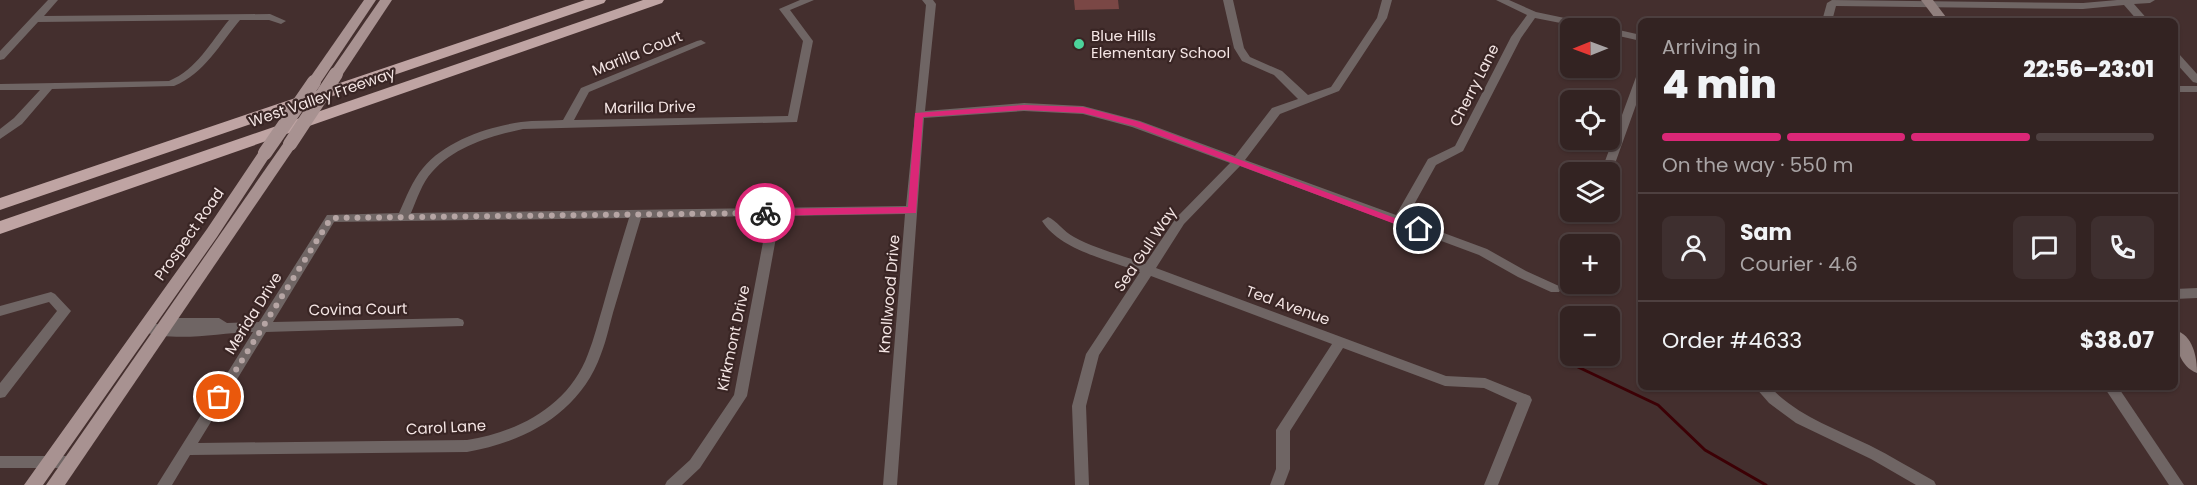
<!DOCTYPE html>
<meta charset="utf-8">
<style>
body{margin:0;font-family:Poppins,sans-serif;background:#3e2f2f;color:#f1f3f6;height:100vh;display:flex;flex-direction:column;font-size:22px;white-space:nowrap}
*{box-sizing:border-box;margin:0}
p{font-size:20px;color:#a9a4a5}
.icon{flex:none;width:33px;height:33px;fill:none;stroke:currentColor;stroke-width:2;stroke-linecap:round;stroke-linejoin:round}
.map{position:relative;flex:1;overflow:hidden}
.drawer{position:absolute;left:1638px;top:18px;width:540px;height:372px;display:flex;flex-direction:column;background:#332322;border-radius:9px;box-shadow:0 2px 4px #0004,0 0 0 2px #4e4040}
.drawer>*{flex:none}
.needle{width:39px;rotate:269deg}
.fabs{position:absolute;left:1560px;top:18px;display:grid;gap:12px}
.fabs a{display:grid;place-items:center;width:60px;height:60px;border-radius:9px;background:#332322;box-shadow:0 2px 4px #0004,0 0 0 2px #4e4040;font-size:30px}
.pin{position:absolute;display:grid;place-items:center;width:51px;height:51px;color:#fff;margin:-26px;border:3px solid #fff;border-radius:50%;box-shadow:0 2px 6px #0007}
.courier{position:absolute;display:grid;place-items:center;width:60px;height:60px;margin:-30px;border:4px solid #db2777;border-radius:50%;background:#fff;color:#222;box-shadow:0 2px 8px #0007}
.headline em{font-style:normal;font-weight:800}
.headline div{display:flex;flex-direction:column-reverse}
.headline{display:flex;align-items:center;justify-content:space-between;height:102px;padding:0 24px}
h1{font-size:39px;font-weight:800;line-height:45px}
.bar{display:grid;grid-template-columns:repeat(4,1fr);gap:9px 6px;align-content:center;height:72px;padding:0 24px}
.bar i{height:8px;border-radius:4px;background:#4e4040}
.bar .active{background:#db2777}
.bar p{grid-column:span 4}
.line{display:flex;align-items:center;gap:15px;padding:0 24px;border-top:2px solid #4e4040}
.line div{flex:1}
.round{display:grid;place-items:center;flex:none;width:63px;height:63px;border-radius:9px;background:#3e2f2f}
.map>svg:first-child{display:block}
</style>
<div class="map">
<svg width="2197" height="485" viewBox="0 0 2197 485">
<rect width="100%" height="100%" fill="#442f2e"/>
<path fill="#7a4745" d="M1074 0H1118L1119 9 1075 10Z"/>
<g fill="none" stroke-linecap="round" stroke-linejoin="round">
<path stroke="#3c0005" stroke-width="3" d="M1578 367 1658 405 1705 450 1766 485"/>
<g fill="#6f6564" fill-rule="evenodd">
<path d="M48 0H58L44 16 270 14 286 21 281 24 269 20H240C219 45 205 73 174 86L52 89 22 124 0 139V129L14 118 40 90H0V84L169 81C197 69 210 43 229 20L38 22 4 59 0 60V51Z"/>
<path d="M800 0H814L790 10 813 41 797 122 523 129C491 136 455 146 432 172 422 183 417 199 411 213L906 206 926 5 922 0H933L936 4 925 111 1024 103 1083 106 1140 121 1235 156 1272 108 1298 99 1274 75 1242 61 1234 48 1223 0H1233L1244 48 1250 57 1282 71 1308 95 1331 87 1377 18 1382 0H1392L1387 18 1339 91 1280 114 1245 160 1396 215 1428 159 1455 146 1511 37 1527 15 1496 0H1509L1536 12 1598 25 1603 28H1586L1535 18 1521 38 1463 151 1436 165 1406 219 1487 249 1526 271 1559 286 1561 289 1559 292H1551L1518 277 1479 255 1240 166 1184 224 1156 268 1446 376 1485 378 1530 396 1532 400 1498 485H1484L1517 403 1484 388 1445 386 1343 348 1290 431V469L1284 485H1270L1276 469V430L1332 344 1151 276 1099 355 1086 406 1089 485H1075L1072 406 1086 354 1140 272C1109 260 1060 250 1042 221L1048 217C1056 220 1064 232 1074 237 1096 249 1122 255 1145 264L1176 218 1230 163 1132 127 1083 114 1024 111 924 118 897 485H883L905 214 780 216 747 396 700 468 682 485H665L667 481 690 460 734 395 768 216 641 218C632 247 624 277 615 306 610 322 607 339 601 354 580 413 525 442 467 452L190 455 172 485H157L253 332C214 333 178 343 140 331L139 327 140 323 145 322 162 325 161 323 162 320 167 318H219L227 323 259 322 327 215 399 213C406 198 412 181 423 168 445 141 487 127 521 122 535 120 549 121 563 120L581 88 697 41 701 40 706 43 589 92 574 120 788 116 803 41 779 9ZM629 218C620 247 611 277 603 306 598 322 594 339 588 354 569 406 518 432 467 440L198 443 266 332 463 326 464 323 463 320 458 318 273 322 334 222Z"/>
<path d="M1832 0 2083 3 2117 0H2155L2150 3 2134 4 2149 21H2138L2124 5 2083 9 1836 6 1832 21H1822L1827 3Z"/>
<path d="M1608 28H1610L1641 35V41L1610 34V28Z"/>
<path d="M2175 53 2179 54 2197 74V83L2193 82 2175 62Z"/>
<path d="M1641 74V91L1612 172 1610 175V172H1601L1636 77Z"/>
<rect x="2175" y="86" width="22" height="6"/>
<path d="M2197 288V298L2175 299V289Z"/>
<path d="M51 292 55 294 71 311 5 397 0 398V383L57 311 49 302 0 316V306Z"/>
<path d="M1755 387H1770C1798 416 1834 428 1869 445 1891 456 1912 469 1934 481L1936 485H1916L1871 459 1796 423 1769 403Z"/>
<path d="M2104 387H2118L2184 485H2169Z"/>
<path d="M0 456H71L76 458 78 462 76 466 71 468H0Z"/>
</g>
<g fill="#907f7d" fill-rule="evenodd">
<path d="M1921 0H1933L1949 21H1937Z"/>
<path d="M2175 330C2193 335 2197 357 2197 373 2180 367 2175 346 2175 330Z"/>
</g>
<g fill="#a89291" fill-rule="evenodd">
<path d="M364 0H376L319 85H309L307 82Z"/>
<path d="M380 0H392L341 77H331L329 74Z"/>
<path d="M290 139 295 141 297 144 295 147 65 485H46L285 141Z"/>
<path d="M265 148 272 153 217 237 43 485H24L207 229 260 150Z"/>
</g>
<g fill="#bfa4a3" fill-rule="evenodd">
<path d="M585 0H606L604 3 0 210V198Z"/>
<path d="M643 0H664L662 3 0 234V221Z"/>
</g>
<g stroke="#a89291" stroke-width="14">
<path d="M290 144 336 74"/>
<path d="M265 153 314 82"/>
</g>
</g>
<path fill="#db2777" d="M1024 105 1083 107 1140 122 1424 229 1416 232 1134 126 1083 113 1024 110 923 117 916 213 765 216 760 213 765 209 908 207 915 113Z"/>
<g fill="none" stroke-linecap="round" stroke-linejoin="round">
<path stroke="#b6a5a4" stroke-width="6" stroke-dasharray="0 10.8" d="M219 397 331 218 765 213"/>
</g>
<circle fill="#4cd49b" stroke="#392524" stroke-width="2" cx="1079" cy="44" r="6"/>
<g text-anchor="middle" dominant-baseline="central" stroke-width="4.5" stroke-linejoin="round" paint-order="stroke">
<g font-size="15" fill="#f4e5e4" stroke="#392524" text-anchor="start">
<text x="1091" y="35">Blue Hills<tspan x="1091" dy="17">Elementary School</tspan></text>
</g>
<g font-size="15" fill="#f4e5e4" stroke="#392524">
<text transform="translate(637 53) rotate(-22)">Marilla Court</text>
<text transform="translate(1474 85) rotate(-63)">Cherry Lane</text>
<text transform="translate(322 97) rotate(-19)">West Valley Freeway</text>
<text transform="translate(650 107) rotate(-1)">Marilla Drive</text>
<text transform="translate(189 234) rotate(-55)">Prospect Road</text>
<text transform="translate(1145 249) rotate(-56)">Sea Gull Way</text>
<text transform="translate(889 294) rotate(-85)">Knollwood Drive</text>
<text transform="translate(1288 305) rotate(20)">Ted Avenue</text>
<text transform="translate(358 309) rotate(-1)">Covina Court</text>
<text transform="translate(253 313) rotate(-58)">Merida Drive</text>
<text transform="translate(733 338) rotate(-78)">Kirkmont Drive</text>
<text transform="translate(446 427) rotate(-3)">Carol Lane</text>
</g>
</g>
</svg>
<div class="fabs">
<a><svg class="needle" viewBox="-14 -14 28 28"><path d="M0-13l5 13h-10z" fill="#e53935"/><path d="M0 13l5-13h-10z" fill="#a9a4a5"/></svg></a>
<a><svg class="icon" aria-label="locate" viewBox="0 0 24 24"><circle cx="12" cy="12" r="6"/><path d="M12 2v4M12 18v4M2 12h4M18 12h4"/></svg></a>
<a><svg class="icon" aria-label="layers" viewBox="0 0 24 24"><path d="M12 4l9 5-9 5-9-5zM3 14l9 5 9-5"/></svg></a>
<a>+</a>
<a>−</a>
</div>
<div class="pin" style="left:219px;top:397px;background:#ea580c"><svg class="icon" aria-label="bag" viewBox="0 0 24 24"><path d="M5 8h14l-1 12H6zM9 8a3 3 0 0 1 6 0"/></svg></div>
<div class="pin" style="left:1419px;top:229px;background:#1f2937"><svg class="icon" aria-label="home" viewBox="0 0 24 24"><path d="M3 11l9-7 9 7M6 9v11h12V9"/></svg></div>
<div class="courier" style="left:765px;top:213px"><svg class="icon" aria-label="bike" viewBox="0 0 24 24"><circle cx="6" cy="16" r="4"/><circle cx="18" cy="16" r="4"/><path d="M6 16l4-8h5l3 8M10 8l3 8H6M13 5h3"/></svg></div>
<section class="drawer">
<div class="headline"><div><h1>4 min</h1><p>Arriving in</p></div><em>22:56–23:01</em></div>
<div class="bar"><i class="active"></i><i class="active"></i><i class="active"></i><i></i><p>On the way · 550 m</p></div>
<div class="line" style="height:108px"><a class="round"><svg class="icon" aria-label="person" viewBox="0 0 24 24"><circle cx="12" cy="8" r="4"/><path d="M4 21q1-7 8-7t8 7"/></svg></a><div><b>Sam</b><p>Courier · 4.6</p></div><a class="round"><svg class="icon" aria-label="chat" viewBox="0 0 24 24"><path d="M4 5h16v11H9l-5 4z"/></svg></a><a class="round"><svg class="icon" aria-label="phone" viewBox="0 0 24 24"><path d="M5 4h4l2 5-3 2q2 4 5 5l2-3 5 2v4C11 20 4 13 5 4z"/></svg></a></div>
<div class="line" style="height:78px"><div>Order #4633</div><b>$38.07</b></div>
</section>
</div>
